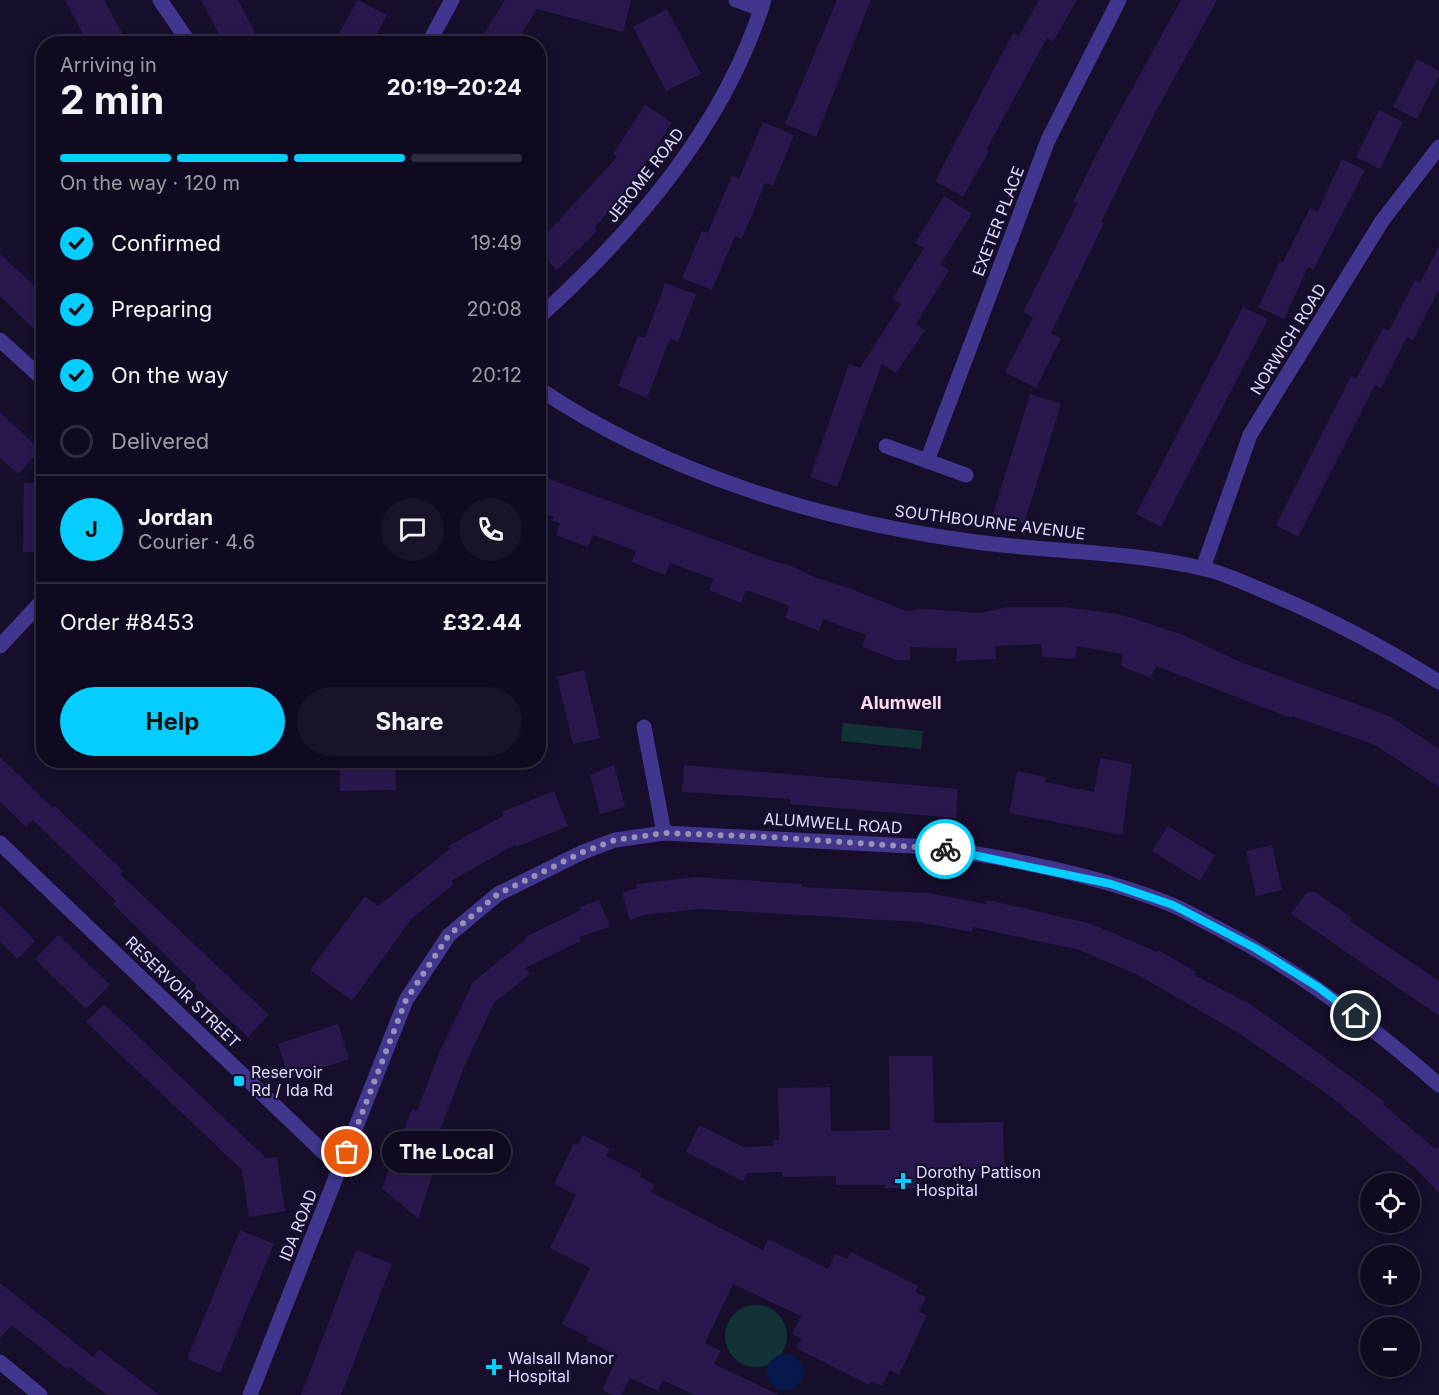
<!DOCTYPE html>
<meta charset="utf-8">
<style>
body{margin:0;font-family:Inter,sans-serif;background:#191329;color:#f1f3f6;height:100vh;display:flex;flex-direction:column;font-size:22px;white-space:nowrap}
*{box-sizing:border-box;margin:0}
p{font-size:20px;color:#9c9aa5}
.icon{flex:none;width:33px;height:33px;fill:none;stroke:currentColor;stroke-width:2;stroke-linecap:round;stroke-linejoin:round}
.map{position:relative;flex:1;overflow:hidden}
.details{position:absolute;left:36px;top:36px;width:510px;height:732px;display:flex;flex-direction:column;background:#100a20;border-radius:24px;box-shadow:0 3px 9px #0003,0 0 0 2px #302b3e}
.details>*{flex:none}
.buttons{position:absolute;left:1360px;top:1173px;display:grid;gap:12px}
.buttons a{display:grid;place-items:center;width:60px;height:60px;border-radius:50%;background:#100a20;box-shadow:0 3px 9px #0003,0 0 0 2px #302b3e;font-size:30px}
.pin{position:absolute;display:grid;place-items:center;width:51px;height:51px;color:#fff;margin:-26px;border:3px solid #fff;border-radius:50%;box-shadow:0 2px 6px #0007}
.courier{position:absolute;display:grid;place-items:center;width:60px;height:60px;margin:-30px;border:4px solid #04cdff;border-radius:50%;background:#fff;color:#222;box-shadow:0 2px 8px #0007}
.bubble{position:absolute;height:42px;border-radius:21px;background:#100a20;box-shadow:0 3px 9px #0003,0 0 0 2px #302b3e;font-size:20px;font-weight:700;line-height:42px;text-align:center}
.headline em{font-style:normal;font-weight:700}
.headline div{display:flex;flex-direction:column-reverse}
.headline{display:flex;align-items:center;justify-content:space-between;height:102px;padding:0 24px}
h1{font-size:39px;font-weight:700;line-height:45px}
.bar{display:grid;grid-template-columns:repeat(4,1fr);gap:9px 6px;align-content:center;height:72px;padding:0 24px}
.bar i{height:8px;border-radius:4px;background:#302b3e}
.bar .selected{background:#04cdff}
.bar p{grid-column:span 4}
.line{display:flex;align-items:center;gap:15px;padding:0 24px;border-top:2px solid #302b3e}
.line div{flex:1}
.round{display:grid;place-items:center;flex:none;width:63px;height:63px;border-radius:32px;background:#191329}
ol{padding:0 24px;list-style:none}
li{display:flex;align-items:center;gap:18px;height:66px}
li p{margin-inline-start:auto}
li .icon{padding:6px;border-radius:50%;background:#04cdff;color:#111;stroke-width:4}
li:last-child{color:#9c9aa5}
li i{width:33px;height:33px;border:3px solid #302b3e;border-radius:50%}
.cta{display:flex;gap:12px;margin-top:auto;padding:12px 24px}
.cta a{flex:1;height:69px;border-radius:36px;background:#04cdff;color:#111;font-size:24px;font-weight:700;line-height:69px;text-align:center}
.cta a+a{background:#191329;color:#f1f3f6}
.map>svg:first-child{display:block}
</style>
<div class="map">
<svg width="1439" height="1395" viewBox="0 0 1439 1395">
<rect width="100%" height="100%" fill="#160e2b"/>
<g fill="#113335">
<path d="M843 723 923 731 921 749 841 741Z"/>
<circle cx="756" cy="1336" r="31"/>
</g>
<circle fill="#06184c" cx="785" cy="1372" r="18"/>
<g fill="#28184d">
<path d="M65 0H104L128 44H88Z"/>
<path d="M201 0H238L261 44H224Z"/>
<path d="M358 0 387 15 371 44H333Z"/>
<path d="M505 0H631L623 32 537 9 515 44H496L483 35Z"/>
<path d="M837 0H871L816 137 785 124Z"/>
<path d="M1039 0H1077L1053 42 1047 38 986 150 989 151 963 197 935 181 1013 33 1019 36Z"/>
<path d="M1181 0H1217L1155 113 1101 222 1104 223 1051 333 1061 338 1036 388 1005 372 1033 317 1023 312 1077 204 1073 202 1100 147Z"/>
<path d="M667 9 701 74 666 91 633 27Z"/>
<path d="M1417 59 1439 71V76L1417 119 1393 107Z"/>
<path d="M645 105 672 122 634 182 594 228 597 231 557 270 538 251V243L617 157 613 154Z"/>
<path d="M1379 110 1403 122 1380 169 1356 157Z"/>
<path d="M763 122 794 135 773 186 765 183 742 239 735 236 712 290 682 278 702 231 708 233 732 175 739 179Z"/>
<path d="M1342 159 1365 170 1313 270 1308 267 1284 319 1258 307 1280 261 1283 262 1310 208 1318 211Z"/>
<path d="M944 196 972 214 940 265 949 270 916 324 925 330 896 373 882 364 837 487 810 477 849 364 860 368 901 304 893 298 924 248 915 243Z"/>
<path d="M1439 246V289L1413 340 1407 337 1381 388 1375 385 1298 537 1276 525 1351 376 1356 379 1383 328 1389 331 1415 280 1420 283Z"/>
<path d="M0 254 44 295V319L34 329 0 296Z"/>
<path d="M665 283 696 294 678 342 670 339 647 398 618 386 638 336 645 338Z"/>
<path d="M1243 307 1268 319 1161 527 1136 514Z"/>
<path d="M1030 394 1061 404 1024 524 993 514Z"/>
<path d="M0 412 40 450 18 474 0 458Z"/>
<path d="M538 475 770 560 791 566 814 577 849 588 906 611 925 609 981 613 1007 607H1065L1118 614 1139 620 1183 635 1238 661 1389 716 1439 749V787L1375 745 1292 716 1291 718 1156 666 1151 678 1121 666 1123 654 1077 646 1075 659 1042 657 1041 644 995 646 996 659 956 661 957 648 910 647V660H896L862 647 866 635 823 619 819 631 785 618 789 606 782 603 746 590 741 603 709 590 713 579 670 563 665 575 632 562 636 551 593 535 588 547 556 535 560 523 552 521 554 517 538 511Z"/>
<path d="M24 483H44V552H23Z"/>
<path d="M584 670 600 738 573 744 557 677Z"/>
<path d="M0 757 53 808 55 806 123 871 120 874 269 1015 248 1037 195 988 197 986 113 904 116 901 33 820 26 827 0 802Z"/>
<path d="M1100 758 1132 764 1122 835 1009 813 1017 771 1046 777 1045 782 1094 792Z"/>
<path d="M339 760H395L396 790 340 791Z"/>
<path d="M614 765 625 807 600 814 590 775Z"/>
<path d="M684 765 958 789 956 818 790 804V799L682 792Z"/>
<path d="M554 791 568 826 516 847 515 845 451 881 454 884 412 918 352 1001 310 970 365 896 378 906 450 849 448 846 503 816 502 812Z"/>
<path d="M1168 826 1215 855 1200 881 1152 851Z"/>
<path d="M1272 845 1282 890 1256 896 1246 851Z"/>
<path d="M695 877 802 884V887L928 893 986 904 987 900 1088 923 1102 928 1101 933 1104 929 1157 952 1158 950 1196 972 1194 975 1248 1003 1294 1035 1385 1102 1383 1104 1435 1149 1439 1146V1193L1416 1169 1330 1096 1237 1032 1138 975 1079 950 973 927 972 932 919 922 700 909 644 915 630 920 622 893 637 888 636 884Z"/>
<path d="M1307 892H1315L1352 918 1350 921 1439 981V1016L1291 914Z"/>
<path d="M599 900 610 927 579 937 581 941 525 968 530 974 494 1003 465 1065 434 1146 441 1148 418 1219 382 1188 412 1109 417 1111 439 1053 473 982 526 939 525 937 581 910 580 907Z"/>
<path d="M0 906 35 941 18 959 0 942Z"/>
<path d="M59 935 110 985 86 1009 35 959Z"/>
<path d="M104 1004 266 1158 277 1157 285 1211 249 1217 242 1170 86 1022Z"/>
<path d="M338 1024 349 1059 289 1079 278 1044Z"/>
<path d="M889 1056H933L934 1123 1003 1122 1004 1173 969 1174V1170L916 1171V1188H885V1185H836V1176L782 1177V1172L747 1173 743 1181 686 1152 699 1125 743 1147 773 1146V1140H779L778 1088 830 1087 831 1131 890 1130Z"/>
<path d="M583 1135 610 1149 606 1156 642 1174 640 1177 655 1185 651 1192 763 1250 768 1239 828 1269 835 1254 847 1259 851 1252 918 1286 915 1292 926 1297 919 1312 927 1315 899 1375 890 1370 882 1386 871 1381 869 1385 796 1348 801 1339 792 1334 801 1316 733 1284 705 1343 721 1351 714 1364 779 1395H694L663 1380 658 1391 630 1378 621 1395H613L602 1390 618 1356 586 1340 588 1337 562 1324 590 1268 550 1248 576 1195 554 1184 574 1143 578 1145Z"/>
<path d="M240 1230 274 1244 220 1373 187 1359Z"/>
<path d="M356 1250 392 1264 341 1395H301Z"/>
<path d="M0 1283 93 1357 99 1349 159 1395H107L70 1367 68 1370 12 1325 0 1338Z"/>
</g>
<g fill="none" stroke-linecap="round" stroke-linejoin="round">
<g stroke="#41358e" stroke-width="15">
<path d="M160 0 190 44"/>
<path d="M736 0 761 9"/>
<path d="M428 44 452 0"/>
<path d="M538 318C634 231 725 126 764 0"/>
<path d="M0 340 44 380"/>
<path d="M538 388C665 474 825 522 976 542 1050 552 1127 551 1201 568 1220 572 1241 581 1259 589 1321 614 1382 646 1439 682"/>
<path d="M886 446 966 475"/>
<path d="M927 461 1048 140 1119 0"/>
<path d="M1203 568 1250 435 1382 221 1439 147"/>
<path d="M0 646 44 599"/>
<path d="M644 727 664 833"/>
<path d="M0 843 340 1168"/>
<path d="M0 1362 40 1395"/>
</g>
<path stroke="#41358e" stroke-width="15" d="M250 1395 406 1000 449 935 498 894 583 852 615 840 664 833 930 847C1005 857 1102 876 1172 905 1189 912 1205 922 1221 930 1301 972 1371 1025 1439 1085"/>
</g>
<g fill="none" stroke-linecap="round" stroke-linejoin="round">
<path stroke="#9991b5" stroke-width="6" stroke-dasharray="0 10.8" d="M347 1152 406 1000 449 935 498 894 583 852 615 840 664 833 770 837 945 849"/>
<path stroke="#04cdff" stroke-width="8" d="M945 849 1111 884 1173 905 1255 948 1318 987 1356 1016"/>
</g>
<g fill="#04cdff" stroke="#160e2b" stroke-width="2">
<rect x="233" y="1075" width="12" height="12" rx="3"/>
<path d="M900 1172h6v6h6v6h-6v6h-6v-6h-6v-6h6z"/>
<path d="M491 1358h6v6h6v6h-6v6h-6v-6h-6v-6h6z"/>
</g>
<g text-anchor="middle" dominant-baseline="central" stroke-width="4.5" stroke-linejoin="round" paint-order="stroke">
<g font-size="16" fill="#e0d8ff" stroke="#160e2b">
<text transform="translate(645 175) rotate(-52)">JEROME ROAD</text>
<text transform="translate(998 221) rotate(-69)">EXETER PLACE</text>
<text transform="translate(1288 339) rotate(-58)">NORWICH ROAD</text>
<text transform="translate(990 522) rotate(7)">SOUTHBOURNE AVENUE</text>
<text transform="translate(833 823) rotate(4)">ALUMWELL ROAD</text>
<text transform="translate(183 992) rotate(44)">RESERVOIR STREET</text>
<text transform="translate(298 1225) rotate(-68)">IDA ROAD</text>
</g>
<g font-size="16" fill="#e0d8ff" stroke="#160e2b" text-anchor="start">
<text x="251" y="1072">Reservoir<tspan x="251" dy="18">Rd / Ida Rd</tspan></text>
<text x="916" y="1172">Dorothy Pattison<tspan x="916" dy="18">Hospital</tspan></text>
<text x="508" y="1358">Walsall Manor<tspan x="508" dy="18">Hospital</tspan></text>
</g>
<g font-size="18" font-weight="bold" fill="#ffdaee" stroke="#160e2b">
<text x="901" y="702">Alumwell</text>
</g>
</g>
</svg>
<div class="buttons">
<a><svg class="icon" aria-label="locate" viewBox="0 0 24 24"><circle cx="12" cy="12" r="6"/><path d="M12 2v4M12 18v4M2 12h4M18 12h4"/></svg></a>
<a>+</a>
<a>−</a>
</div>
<div class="pin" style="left:347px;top:1152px;background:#ea580c"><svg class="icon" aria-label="bag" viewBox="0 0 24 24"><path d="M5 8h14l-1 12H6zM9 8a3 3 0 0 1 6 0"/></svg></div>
<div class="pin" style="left:1356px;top:1016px;background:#1f2937"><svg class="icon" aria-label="home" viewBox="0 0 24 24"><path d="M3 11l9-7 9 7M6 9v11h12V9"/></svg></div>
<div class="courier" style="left:945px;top:849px"><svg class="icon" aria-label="bike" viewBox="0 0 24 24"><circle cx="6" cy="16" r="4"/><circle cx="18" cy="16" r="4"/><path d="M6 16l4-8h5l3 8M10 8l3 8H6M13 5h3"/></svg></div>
<div class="bubble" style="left:382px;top:1131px;width:129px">The Local</div>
<section class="details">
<div class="headline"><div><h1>2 min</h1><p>Arriving in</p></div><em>20:19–20:24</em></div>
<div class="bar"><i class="selected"></i><i class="selected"></i><i class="selected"></i><i></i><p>On the way · 120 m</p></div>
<ol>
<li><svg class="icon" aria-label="check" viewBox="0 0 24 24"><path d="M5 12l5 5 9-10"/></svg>Confirmed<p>19:49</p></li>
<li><svg class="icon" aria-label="check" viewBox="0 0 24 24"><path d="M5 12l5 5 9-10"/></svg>Preparing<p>20:08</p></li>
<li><svg class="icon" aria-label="check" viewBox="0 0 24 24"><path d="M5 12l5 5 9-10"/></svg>On the way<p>20:12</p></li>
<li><i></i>Delivered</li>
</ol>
<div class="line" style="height:108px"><b class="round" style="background:#04cdff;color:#111">J</b><div><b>Jordan</b><p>Courier · 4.6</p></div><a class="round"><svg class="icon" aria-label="chat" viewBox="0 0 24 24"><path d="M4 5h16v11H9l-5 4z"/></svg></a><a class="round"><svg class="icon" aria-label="phone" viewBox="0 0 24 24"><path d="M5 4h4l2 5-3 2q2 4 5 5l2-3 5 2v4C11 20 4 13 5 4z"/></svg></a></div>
<div class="line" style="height:78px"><div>Order #8453</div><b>£32.44</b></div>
<div class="cta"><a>Help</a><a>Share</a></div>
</section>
</div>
